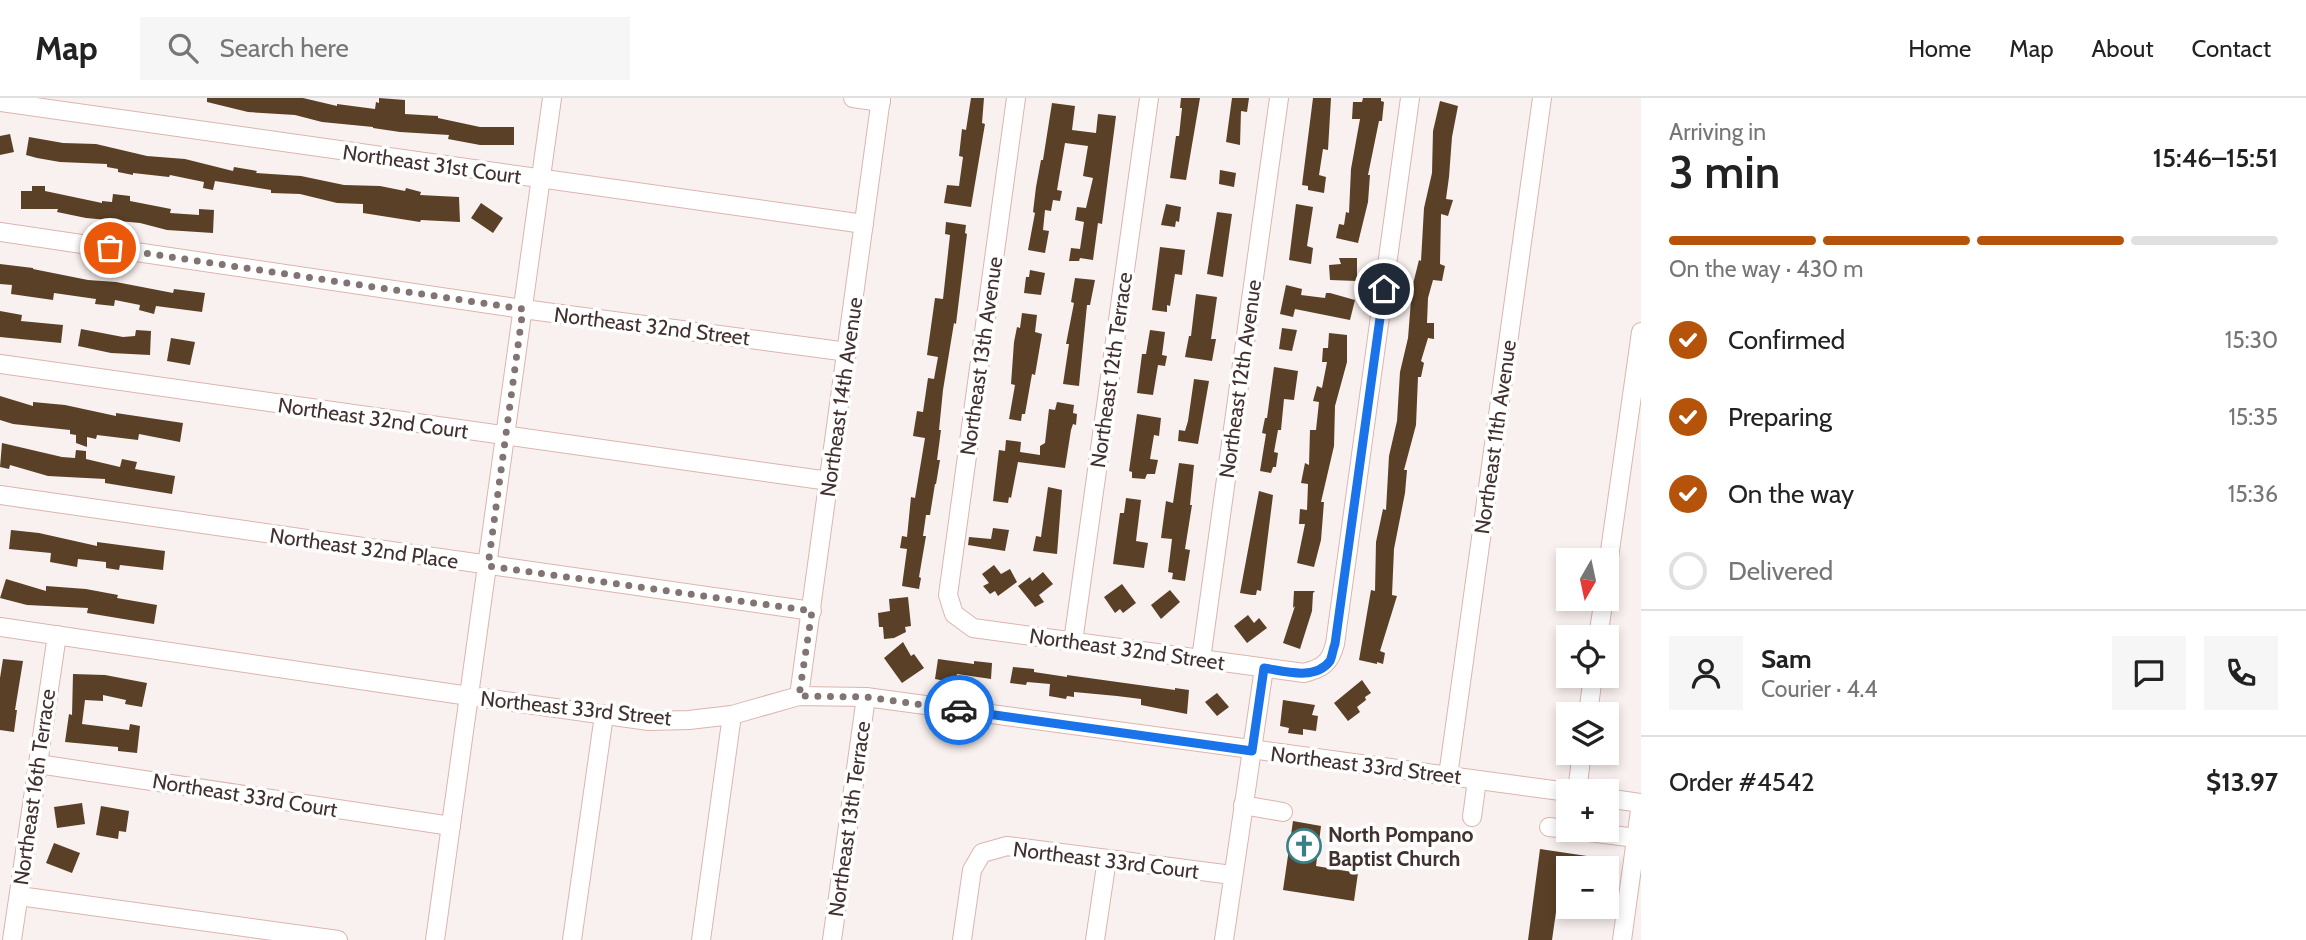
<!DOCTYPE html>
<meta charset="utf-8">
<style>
body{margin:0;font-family:Cabin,sans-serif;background:#f6f6f6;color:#222;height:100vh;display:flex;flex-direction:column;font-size:26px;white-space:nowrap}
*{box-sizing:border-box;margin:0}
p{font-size:23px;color:#767676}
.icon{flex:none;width:38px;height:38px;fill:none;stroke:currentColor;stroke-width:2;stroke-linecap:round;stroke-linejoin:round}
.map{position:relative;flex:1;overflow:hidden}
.drawer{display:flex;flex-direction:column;background:#fff;width:665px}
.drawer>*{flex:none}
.needle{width:46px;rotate:189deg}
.fabs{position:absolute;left:1556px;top:450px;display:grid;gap:14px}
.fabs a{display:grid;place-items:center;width:63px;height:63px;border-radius:0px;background:#fff;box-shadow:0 4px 10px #0003;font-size:35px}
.pin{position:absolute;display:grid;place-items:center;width:60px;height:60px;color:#fff;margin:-30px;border:4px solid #fff;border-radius:50%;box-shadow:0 2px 7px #0007}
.courier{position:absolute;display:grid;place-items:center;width:70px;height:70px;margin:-35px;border:5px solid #1a73e8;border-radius:50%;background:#fff;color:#222;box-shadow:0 2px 9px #0007}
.overview em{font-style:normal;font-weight:600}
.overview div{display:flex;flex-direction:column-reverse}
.overview{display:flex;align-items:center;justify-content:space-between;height:119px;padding:0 28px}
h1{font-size:46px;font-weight:600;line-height:52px}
.bar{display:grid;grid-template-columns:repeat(4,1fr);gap:10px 7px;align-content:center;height:84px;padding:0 28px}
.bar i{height:9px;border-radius:5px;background:#e0e0e0}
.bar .on{background:#b45309}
.bar p{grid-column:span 4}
.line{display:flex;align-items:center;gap:18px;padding:0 28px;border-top:2px solid #e0e0e0}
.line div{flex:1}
.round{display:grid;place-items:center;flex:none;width:74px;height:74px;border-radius:0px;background:#f6f6f6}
ol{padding:0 28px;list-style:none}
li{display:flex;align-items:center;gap:21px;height:77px}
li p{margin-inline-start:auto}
li .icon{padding:7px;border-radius:50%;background:#b45309;color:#fff;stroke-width:4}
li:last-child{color:#767676}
li i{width:38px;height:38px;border:4px solid #e0e0e0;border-radius:50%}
header{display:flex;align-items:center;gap:42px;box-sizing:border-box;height:98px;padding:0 35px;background:#fff;border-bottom:2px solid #e0e0e0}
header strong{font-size:33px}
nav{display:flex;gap:38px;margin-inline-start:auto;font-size:24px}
.search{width:490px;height:63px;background:#f6f6f6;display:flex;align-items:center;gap:18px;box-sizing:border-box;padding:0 24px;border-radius:0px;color:#767676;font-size:26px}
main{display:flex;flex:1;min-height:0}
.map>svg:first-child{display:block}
</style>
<header>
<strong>Map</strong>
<div class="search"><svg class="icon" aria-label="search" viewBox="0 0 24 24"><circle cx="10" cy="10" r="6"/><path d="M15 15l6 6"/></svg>Search here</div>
<nav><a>Home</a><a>Map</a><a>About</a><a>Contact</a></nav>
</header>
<main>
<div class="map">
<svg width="1641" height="842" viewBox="0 0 1641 842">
<rect width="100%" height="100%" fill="#f9f1ef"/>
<g fill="#5a4027">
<path d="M207 0H303L337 8V6L375 11 376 4 379 5V0L405 2V16L438 18V20L480 29H514V47H480L448 41 449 37 400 34 373 30V29L322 24 295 17 248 14 207 4Z"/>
<path d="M971 0H984L982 25 985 26 971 109 944 105 947 87 959 88 963 59 959 58 962 31 966 32Z"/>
<path d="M1181 0H1200L1186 82 1170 80 1176 38H1179L1182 10H1180Z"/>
<path d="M1232 0H1249L1247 14 1241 13 1240 47 1226 44Z"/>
<path d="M1313 0H1331L1328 52 1323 51 1319 77 1326 79 1324 95 1308 92V88L1302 87Z"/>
<path d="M1363 0H1381V3L1384 4 1382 23H1379L1368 77H1370L1368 104 1358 145 1336 140 1339 126 1344 127 1346 114 1349 115 1351 71 1360 21H1352L1353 4H1362Z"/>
<path d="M1440 3 1458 8 1452 39 1449 79 1446 101 1453 102 1448 118 1441 116 1440 166 1445 168 1442 183 1433 182 1428 200 1427 225H1434V241L1428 240 1421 263 1424 265 1421 279H1418L1416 327 1404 372H1407L1405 395 1394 451 1392 497 1397 498 1380 553 1385 555 1383 566 1377 564V566L1359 562 1371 492 1375 493 1376 444 1383 411 1386 412 1389 358 1397 323 1400 274 1408 240 1412 190 1419 162 1421 163 1424 110 1432 75 1433 33Z"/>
<path d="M1052 5 1075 8 1072 32 1096 35 1098 16 1116 18 1102 126 1098 125 1093 162 1080 160 1079 163H1069L1071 150 1080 151 1084 124 1075 122 1077 109 1086 110 1093 80 1083 78 1088 48 1065 45 1057 92 1062 93 1060 103 1053 102 1051 113 1045 112 1043 132 1049 133 1045 155 1028 152 1035 115 1033 114 1036 89 1041 62H1043Z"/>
<path d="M10 36 14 54 0 57V38Z"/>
<path d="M29 39 63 45 96 46 147 58 185 61 233 73 234 69 257 73 256 75 301 78 344 87 380 88 405 93 406 90 421 94 420 97 459 99 460 124 421 122 420 124 363 115V106L337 105 300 96 271 95V92L215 83 213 92 203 90 204 84 170 77 169 79 133 75V77L118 74V71L107 69V66L60 64 37 60 26 57Z"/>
<path d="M1220 72 1236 75 1234 89 1219 86Z"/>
<path d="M32 88H45V93L102 105V103L112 104 113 96 130 98V103L171 111 170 115 199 117V111L214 112 213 135 167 132 140 125 86 120 57 114 58 111H21V93H32Z"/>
<path d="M481 105 503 120 493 135 471 120Z"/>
<path d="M1166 106 1181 109 1179 124 1176 123 1175 129 1161 127Z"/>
<path d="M1296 106 1313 109 1307 148 1313 150 1311 166 1289 162Z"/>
<path d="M1217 114 1232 116 1223 179 1207 176Z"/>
<path d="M946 124 966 127 965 135 967 136 956 226 954 225 943 292 939 332H941L937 362H940L936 386H935L930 417H926L923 438H926L919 479 921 480 919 491 902 488 907 451 900 450 902 438 907 439 911 399 915 400 925 340 913 338 917 313 923 314 928 280 934 281 938 259 927 257 935 200 943 201 950 137 945 136Z"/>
<path d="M1160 149 1185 152 1182 177 1175 176 1170 208 1167 207V214L1152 212Z"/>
<path d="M1339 160H1357V183L1330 182 1329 167 1341 166Z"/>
<path d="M0 166 33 170V171L88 182 116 184 173 195 174 191 205 195 202 214 156 208 154 216 139 212 140 207 115 202 114 208 95 206 96 201 54 195 53 202 11 196 12 187 0 186Z"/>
<path d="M1030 172 1045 175 1041 197 1024 195 1026 179H1029Z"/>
<path d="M1075 180 1095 182 1090 207H1087L1079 288 1063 286 1069 246H1066L1074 205 1071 204Z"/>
<path d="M1286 187 1302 191 1301 197 1325 200 1326 195H1330L1355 202 1350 222 1295 211 1293 219 1280 216Z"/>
<path d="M1196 196 1217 199 1211 241H1216L1212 263 1185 259 1189 238H1191Z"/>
<path d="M0 213 22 217 21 223 63 227 61 245 0 239Z"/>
<path d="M1022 215 1037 217 1035 234 1042 236 1035 277 1032 276 1025 316H1022L1021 323 1009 321 1015 287 1011 286 1014 244 1017 229 1020 230Z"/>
<path d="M1282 230 1297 232 1292 253 1279 251Z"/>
<path d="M81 231 123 239 135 238 136 232 151 233 150 257 111 255 78 248Z"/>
<path d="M1150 232 1165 234 1162 257 1167 258 1165 268 1158 267 1153 297 1137 295 1142 256H1146Z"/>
<path d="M1329 235 1347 237V264L1335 308 1334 348 1321 404H1324L1321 442 1314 469 1297 465 1305 426H1299L1300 411 1307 412 1308 386 1301 385 1305 365 1309 367 1310 332H1316L1319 304 1313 303 1317 288 1322 290 1327 264H1322L1323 250H1328Z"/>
<path d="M171 240 195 244 190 267 167 263Z"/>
<path d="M1274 269 1298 273 1294 302 1284 301 1281 332H1278L1274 354 1278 355 1276 369H1273L1271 375 1260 373 1266 336 1262 335 1265 320H1267Z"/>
<path d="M1194 281 1209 283 1198 346 1178 343 1179 332 1185 333 1188 323Z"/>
<path d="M0 298 33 308V304L65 307 116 318V315L183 325 180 344 139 336 138 342 97 337 96 341 87 339V349L76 345V337L70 336V332L13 326 0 322Z"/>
<path d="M1057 304 1074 307 1073 315 1077 316 1076 327 1073 326 1071 332 1065 370 1018 364 1011 400 1009 399 1008 405 993 403 999 352 1005 353 1006 342 1021 344 1020 354 1040 357V348L1045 345 1049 311 1055 312Z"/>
<path d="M1137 316 1161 320 1159 338 1154 337 1150 361 1158 362 1155 376H1147L1145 381 1132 380V374L1129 373Z"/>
<path d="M2 345 62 359 75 360 76 352 86 353V361L120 369 122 361 137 364 135 371 175 378 172 396 105 385V381L48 378 10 367 9 371 0 369Z"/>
<path d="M1179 365 1194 367 1190 407H1192L1185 451 1190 452 1185 483 1172 481 1173 475 1168 474 1172 441 1161 440 1166 403 1173 405Z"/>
<path d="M1048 389 1062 392 1057 456 1033 453 1036 438 1041 439Z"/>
<path d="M1259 393 1273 397 1261 493 1257 492 1256 497H1252L1240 495Z"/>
<path d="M1126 400 1141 402 1136 443 1148 445 1144 470 1113 466 1120 415H1124Z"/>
<path d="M993 430 1009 432 1005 453 968 447 969 439 991 441Z"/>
<path d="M11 432 39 435 97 448V444L165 453 163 472 120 467 119 472 106 470V464L78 461 77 469 50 464 51 455 9 451Z"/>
<path d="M994 467 1001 476 1010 471 1017 484 998 498 995 493 990 496 983 488 989 485 982 476Z"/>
<path d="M1043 474 1053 486 1039 497 1044 504 1035 509 1018 488 1030 479 1032 483Z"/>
<path d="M6 481 46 493V488L86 491 118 497 117 500 157 507 154 526 87 515 88 510 27 507 0 500Z"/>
<path d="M1122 486 1136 505 1123 515 1120 511 1115 515 1104 499Z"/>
<path d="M1170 492 1180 504 1161 521 1151 507Z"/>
<path d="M1294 493H1315L1313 495 1312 513 1300 551 1283 545 1295 508 1293 510Z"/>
<path d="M908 499 911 528 905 529 906 534 894 540 884 541 883 529H879L878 515 890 513 889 501Z"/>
<path d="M1248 517 1254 525 1259 520 1267 530 1247 545 1234 528Z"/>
<path d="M903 544 911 558 914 556 924 570 902 585 884 560Z"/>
<path d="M3 561 23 563 15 612H17L14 634 0 632V580Z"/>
<path d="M938 561 974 566V563L992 565 991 581 957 576 956 585 935 581Z"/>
<path d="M1013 569 1034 571V574L1067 579V577L1175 592V590L1189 592 1187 616 1141 607V601L1117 598 1074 594V599L1067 598 1066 601 1049 598 1050 586 1027 584 1026 587 1010 585Z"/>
<path d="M73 576 105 577 147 585 142 609 125 606 126 602 103 597V603L85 602 82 626 129 632 130 626 140 628 137 655 118 653V649L65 644 69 616 72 617Z"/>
<path d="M1362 582 1371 595 1365 599 1366 602 1357 609 1360 614 1348 623 1334 605Z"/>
<path d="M1217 595 1229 609 1217 618 1205 604Z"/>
<path d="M1283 602 1315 607 1312 617 1318 618 1316 633 1303 631V637L1288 635 1289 630 1280 628Z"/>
<path d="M82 705 85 726 57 730 54 709Z"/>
<path d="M101 708 129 713 126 734 119 733 118 741 96 737Z"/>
<path d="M1293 723 1321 728 1316 768 1358 775 1354 803 1283 792Z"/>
<path d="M54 745 80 755 72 775 46 765Z"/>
<path d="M1540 751 1607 761 1606 770H1568V780L1561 779 1552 842H1528Z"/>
</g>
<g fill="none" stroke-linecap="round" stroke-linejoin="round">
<g stroke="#dbb5ae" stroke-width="20">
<g id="minor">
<path d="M853 0 881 4"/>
<path d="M1016 0 948 497 954 516 973 530 1304 575C1323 570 1330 565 1335 546L1410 0"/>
<path d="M0 4 864 126"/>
<path d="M0 134 523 211 848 254"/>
<path d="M0 266 829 383"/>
<path d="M0 397 812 513"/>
<path d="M1606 481 1641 234"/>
<path d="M0 529 469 598 649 623 689 622 732 617 799 598 866 599 1568 694"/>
<path d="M1598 539 1604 500"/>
<path d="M1073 544 1149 0"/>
<path d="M1201 561 1279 0"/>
<path d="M799 598 881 0"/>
<path d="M1588 616 1593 578"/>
<path d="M38 666 451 728"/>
<path d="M1448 678 1542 0"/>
<path d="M1577 693 1582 654"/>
<path d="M1606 700 1641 705 1622 842"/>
<path d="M1243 707 1283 714"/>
<path d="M1472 719 1477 682"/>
<path d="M1549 729 1568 731"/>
<path d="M1573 732 1636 740"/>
<path d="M19 798 338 842"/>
<path d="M12 842 57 537"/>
<path d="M435 842 552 0"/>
<path d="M572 842 604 617"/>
<path d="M701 842 732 617"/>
<path d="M832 842 866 599"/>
<path d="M962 842 972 772 982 755 1007 748 1232 777"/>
<path d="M1095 842 1107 761"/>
<path d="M1224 842 1264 570"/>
</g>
</g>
<use href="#minor" stroke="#fff" stroke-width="18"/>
</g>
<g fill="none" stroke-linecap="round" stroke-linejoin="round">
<path stroke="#817472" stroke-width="7" stroke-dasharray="0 12.6" d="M110 150 523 211 488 468 812 513 799 598 866 599 959 612"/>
<path stroke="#1a73e8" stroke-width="9" d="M959 612 1252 653 1264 570C1284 573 1315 583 1330 563 1332 559 1333 551 1335 546L1384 191"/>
</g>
<defs>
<g id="church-ring" transform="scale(1.75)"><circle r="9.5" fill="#fff" stroke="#388086" stroke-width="1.5"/><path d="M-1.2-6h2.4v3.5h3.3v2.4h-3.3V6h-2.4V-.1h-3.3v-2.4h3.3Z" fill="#388086"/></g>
</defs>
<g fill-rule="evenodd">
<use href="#church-ring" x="1304" y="748"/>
</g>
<g text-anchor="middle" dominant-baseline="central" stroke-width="7" stroke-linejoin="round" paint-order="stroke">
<g font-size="21" fill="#41312f" stroke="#fff">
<text transform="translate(432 66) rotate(8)">Northeast 31st Court</text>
<text transform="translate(652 228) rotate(7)">Northeast 32nd Street</text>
<text transform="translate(981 258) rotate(-82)">Northeast 13th Avenue</text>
<text transform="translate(1111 272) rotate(-82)">Northeast 12th Terrace</text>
<text transform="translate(1240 281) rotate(-82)">Northeast 12th Avenue</text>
<text transform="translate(841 299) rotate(-82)">Northeast 14th Avenue</text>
<text transform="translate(373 320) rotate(8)">Northeast 32nd Court</text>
<text transform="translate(1495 339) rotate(-82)">Northeast 11th Avenue</text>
<text transform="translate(364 450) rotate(8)">Northeast 32nd Place</text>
<text transform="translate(1127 551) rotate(8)">Northeast 32nd Street</text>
<text transform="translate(576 610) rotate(6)">Northeast 33rd Street</text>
<text transform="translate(1366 667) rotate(7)">Northeast 33rd Street</text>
<text transform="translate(34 689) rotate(-82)">Northeast 16th Terrace</text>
<text transform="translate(245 697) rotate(9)">Northeast 33rd Court</text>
<text transform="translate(849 721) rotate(-82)">Northeast 13th Terrace</text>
<text transform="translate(1106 762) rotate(7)">Northeast 33rd Court</text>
</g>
<g font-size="21" font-weight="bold" fill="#41312f" stroke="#fff" text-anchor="start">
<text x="1328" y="736">North Pompano<tspan x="1328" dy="24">Baptist Church</tspan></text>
</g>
</g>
</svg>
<div class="fabs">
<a><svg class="needle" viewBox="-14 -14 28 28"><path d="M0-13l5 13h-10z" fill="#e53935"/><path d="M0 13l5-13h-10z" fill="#767676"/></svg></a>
<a><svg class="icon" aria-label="locate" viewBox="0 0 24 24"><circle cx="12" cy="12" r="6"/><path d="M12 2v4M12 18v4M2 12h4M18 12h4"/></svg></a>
<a><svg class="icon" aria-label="layers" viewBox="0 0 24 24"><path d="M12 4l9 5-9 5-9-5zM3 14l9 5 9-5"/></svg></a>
<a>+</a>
<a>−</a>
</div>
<div class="pin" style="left:110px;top:150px;background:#ea580c"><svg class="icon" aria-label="bag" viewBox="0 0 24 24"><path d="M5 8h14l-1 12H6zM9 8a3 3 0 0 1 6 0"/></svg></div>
<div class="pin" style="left:1384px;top:191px;background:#1f2937"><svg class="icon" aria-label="home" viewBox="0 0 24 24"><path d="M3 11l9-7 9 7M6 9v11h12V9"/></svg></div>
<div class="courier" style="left:959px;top:612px"><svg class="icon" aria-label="car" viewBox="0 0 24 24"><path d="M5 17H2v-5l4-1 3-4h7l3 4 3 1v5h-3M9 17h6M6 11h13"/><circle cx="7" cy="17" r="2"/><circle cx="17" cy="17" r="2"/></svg></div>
</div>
<section class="drawer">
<div class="overview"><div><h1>3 min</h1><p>Arriving in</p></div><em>15:46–15:51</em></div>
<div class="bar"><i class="on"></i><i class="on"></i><i class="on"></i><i></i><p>On the way · 430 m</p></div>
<ol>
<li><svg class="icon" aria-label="check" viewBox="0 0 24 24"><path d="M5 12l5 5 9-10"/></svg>Confirmed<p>15:30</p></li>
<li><svg class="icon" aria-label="check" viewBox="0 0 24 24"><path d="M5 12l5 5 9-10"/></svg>Preparing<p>15:35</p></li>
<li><svg class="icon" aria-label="check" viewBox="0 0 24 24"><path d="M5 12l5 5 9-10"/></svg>On the way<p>15:36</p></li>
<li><i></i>Delivered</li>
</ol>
<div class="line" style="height:126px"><a class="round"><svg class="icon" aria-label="person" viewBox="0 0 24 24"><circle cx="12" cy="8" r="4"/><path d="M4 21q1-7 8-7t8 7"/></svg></a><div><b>Sam</b><p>Courier · 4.4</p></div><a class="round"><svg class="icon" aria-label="chat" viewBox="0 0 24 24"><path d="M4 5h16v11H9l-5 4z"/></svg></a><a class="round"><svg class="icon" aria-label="phone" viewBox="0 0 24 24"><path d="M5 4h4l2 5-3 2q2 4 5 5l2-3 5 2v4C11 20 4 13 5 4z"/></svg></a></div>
<div class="line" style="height:91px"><div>Order #4542</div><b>$13.97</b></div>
</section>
</main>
